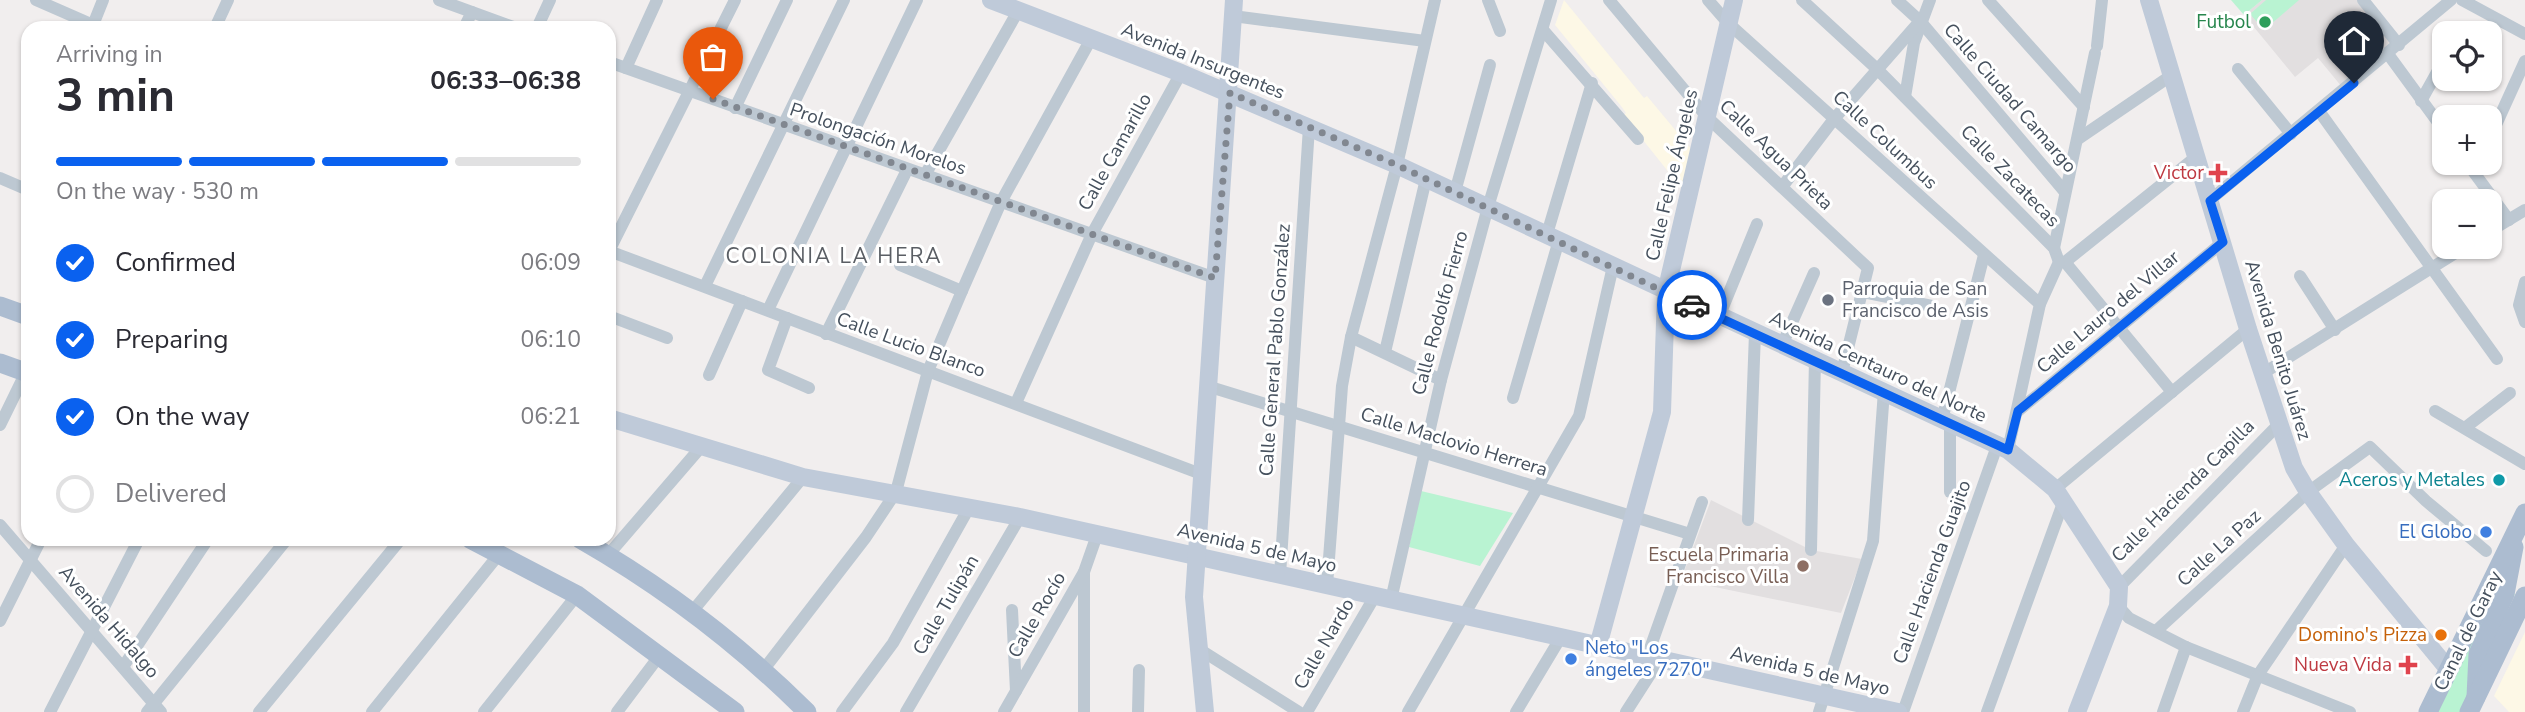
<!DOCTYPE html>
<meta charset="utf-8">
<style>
body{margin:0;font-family:"Nunito Sans",sans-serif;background:#f2f2f3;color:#2b2b33;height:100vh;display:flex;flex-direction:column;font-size:26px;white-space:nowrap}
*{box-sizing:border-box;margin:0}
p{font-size:23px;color:#7c7c81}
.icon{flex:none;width:38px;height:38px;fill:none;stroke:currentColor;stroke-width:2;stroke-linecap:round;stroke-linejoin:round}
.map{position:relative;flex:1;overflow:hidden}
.side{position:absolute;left:21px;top:21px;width:595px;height:525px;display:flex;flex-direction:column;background:#fff;border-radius:21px;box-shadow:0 2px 5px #0004}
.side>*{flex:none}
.fabs{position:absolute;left:2432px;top:21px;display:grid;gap:14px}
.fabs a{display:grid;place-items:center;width:70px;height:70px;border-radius:14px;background:#fff;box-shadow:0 2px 5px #0004;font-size:35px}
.pin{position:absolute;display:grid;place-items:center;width:60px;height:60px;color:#fff;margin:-72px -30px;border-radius:50% 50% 50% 0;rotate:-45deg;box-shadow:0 0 7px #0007}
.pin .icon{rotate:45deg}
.courier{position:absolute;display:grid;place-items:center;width:70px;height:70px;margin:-35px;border:5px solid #0a61ef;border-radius:50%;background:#fff;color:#222;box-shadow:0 2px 9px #0007}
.overview em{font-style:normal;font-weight:700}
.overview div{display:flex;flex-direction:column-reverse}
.overview{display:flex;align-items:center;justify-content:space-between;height:119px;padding:0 35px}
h1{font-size:46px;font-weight:700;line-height:52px}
.bar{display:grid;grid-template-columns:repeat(4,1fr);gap:10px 7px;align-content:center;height:84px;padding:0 35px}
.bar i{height:9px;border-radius:5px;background:#e1e1e2}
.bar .current{background:#0a61ef}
.bar p{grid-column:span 4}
ol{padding:0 35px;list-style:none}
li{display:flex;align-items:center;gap:21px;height:77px}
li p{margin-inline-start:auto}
li .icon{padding:7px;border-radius:50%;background:#0a61ef;color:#fff;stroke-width:4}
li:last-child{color:#7c7c81}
li i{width:38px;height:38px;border:4px solid #e1e1e2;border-radius:50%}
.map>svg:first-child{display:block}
</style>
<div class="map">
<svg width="2525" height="712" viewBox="0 0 2525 712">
<rect width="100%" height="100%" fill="#f1eeee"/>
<g fill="#fdf8e6">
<path d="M1564 0 1644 98 1647 96 1692 150 1682 189 1623 115 1626 113 1621 106 1555 25Z"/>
<path d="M2525 632V712H2509L2494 696Z"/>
</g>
<g fill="#e2dfe0">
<path d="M2262 0H2360L2395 43 2342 87 2318 58 2295 77 2244 15Z"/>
<path d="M1711 500 1811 550 1862 559 1841 613 1681 580Z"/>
</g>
<g fill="#b9f3d2">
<path d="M2231 0H2262L2244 15Z"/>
<path d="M2266 0H2299L2264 30 2250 14Z"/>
<path d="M1421 491 1513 513 1480 566 1409 547Z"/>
<path d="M2501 585 2515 594 2486 652 2467 712H2428Z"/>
</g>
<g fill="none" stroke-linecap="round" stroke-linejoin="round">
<g stroke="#bdc8d2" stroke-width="12">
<path d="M36 0 100 28"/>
<path d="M439 0 516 28"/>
<path d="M1488 0 1500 31"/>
<path d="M1609 0 1707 117 1868 268 1842 372"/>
<path d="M1708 0 1728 23 2040 304"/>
<path d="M1802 0 1877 69 2054 248 2059 262H2065L2172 392"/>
<path d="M1897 0 1920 21 2065 192"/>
<path d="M1988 0 2084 107"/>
<path d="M2363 0 2399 45"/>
<path d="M2462 0 2525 34"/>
<path d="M1233 16 1425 41"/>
<path d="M93 25 103 0"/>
<path d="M215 28 228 0"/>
<path d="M464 28 472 12"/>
<path d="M537 28 550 0"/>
<path d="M1543 30 1638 139"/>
<path d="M2097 46 2102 0"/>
<path d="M2388 54 2445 132"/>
<path d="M609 62 1215 278"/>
<path d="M626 68 657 0"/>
<path d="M2238 69 2291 134"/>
<path d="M1905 97 1914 43 1930 0"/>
<path d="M2421 101 2445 58"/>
<path d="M735 108 787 0"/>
<path d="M2319 111 2497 359"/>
<path d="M2490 138 2525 61"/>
<path d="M2078 139 2172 75"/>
<path d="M2467 163 2509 220"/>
<path d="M925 175 1018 11"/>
<path d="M0 178 28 190"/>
<path d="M1782 187 1834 119 1920 21"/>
<path d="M1455 192 1490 65"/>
<path d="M2210 200 2451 0"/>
<path d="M2490 231 2525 210"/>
<path d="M1547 234 1592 83"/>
<path d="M2054 248 2095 53"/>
<path d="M609 251 1201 474"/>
<path d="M609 251 735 0"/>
<path d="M2065 262 2196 157"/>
<path d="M900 265 962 291"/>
<path d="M2300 276 2335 330"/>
<path d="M2525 282 2519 305 2525 322"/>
<path d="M705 286 844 0"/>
<path d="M1863 292 1932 306"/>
<path d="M768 310 917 0"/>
<path d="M609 316 667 338"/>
<path d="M1719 317 1757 224"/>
<path d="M787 318 768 370 809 388"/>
<path d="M826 334 907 170"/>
<path d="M1351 337 1441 380"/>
<path d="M1782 345 1814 273"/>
<path d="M1385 352 1426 179"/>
<path d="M2262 374 2465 247"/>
<path d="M709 375 742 301"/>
<path d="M1207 386 1690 534"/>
<path d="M1513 398 1559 240"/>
<path d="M1016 403 1092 234 1181 73"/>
<path d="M2018 411 2223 242"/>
<path d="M2435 411 2525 464"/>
<path d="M1942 420 1984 255"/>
<path d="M1950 424V492"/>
<path d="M0 425 26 372"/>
<path d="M2466 427 2510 393"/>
<path d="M2008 450 2040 304 2059 262"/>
<path d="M2055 489 2248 329"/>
<path d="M1748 520 1755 333"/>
<path d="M0 525 161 712"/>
<path d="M1811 550 1815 359"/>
<path d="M608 555 701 447"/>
<path d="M1084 572V712"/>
<path d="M1280 575 1309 127"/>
<path d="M1327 585 1342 386 1351 337 1397 165 1435 0"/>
<path d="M2119 587 2278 425"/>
<path d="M1391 600 1441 380 1488 207 1551 0"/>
<path d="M2118 606 2129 618 2186 647 2350 712"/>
<path d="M1012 610 1016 691"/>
<path d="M691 613 803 477"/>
<path d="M0 621 41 539"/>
<path d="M2156 631 2308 492 2370 447 2426 501 2486 551"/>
<path d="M1199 649 1299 712"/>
<path d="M1647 657 1702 502"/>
<path d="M123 667 208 539"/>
<path d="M764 669 866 537 896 492 928 371 962 291 1001 202 1091 39"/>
<path d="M50 712 139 539"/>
<path d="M147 712 287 539"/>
<path d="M259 712 401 539"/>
<path d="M372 712 500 553"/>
<path d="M484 712 577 595"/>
<path d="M617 712 660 655"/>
<path d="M842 712 893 643 970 506"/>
<path d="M906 712 1020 517"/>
<path d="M1004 712 1084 572 1097 535"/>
<path d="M1138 712 1139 670"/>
<path d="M1307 712 1375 596"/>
<path d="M1408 712 1579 416 1613 266"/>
<path d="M1516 712 1561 637"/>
<path d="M1626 712 1660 659"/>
<path d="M1819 712 1873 541 1884 391"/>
<path d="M1903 712 1997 446"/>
<path d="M1987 712 2063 503"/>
<path d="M2163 712 2186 647"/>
<path d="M2243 712 2258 675 2346 545"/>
</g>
<g stroke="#bfcad9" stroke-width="18">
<path d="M991 0 1181 73 1397 165 2008 450 2055 489 2119 587 2118 606 2077 712"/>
<path d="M2149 0 2248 329 2294 468 2308 492 2346 545 2449 670"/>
<path d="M609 418 803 477 1020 517 1898 712"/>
<path d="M1598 646 1662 412 1666 292 1734 0"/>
<path d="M1205 712 1194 597 1234 0"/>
</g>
<g stroke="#acbcd0" stroke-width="19">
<path d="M0 306 28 316"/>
<path d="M0 363 28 373"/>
<path d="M470 539 577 595 735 712"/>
<path d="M580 539C662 586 740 645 807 712"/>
<path d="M2476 697 2478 654 2505 594 2514 547"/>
<path d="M2428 712 2525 513"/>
<path d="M2469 712 2525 596"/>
</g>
</g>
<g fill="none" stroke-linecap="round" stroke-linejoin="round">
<path stroke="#818790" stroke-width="7" stroke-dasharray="0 12.6" d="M713 99 1215 278 1230 93 1397 165 1692 305"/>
<path stroke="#0a61ef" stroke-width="9" d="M1692 305 2008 450 2018 411 2223 242 2210 201 2354 83"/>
</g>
<circle fill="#2e9e5b" stroke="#fff" stroke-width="2.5" cx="2265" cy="22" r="7"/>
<g fill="#e0444e" stroke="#fff" stroke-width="2.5">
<path d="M2214.5 162.5h7v7h7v7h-7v7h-7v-7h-7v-7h7z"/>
<path d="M2404.5 654.5h7v7h7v7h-7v7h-7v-7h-7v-7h7z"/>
</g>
<circle fill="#6b7280" stroke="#fff" stroke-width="2.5" cx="1828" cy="300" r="7"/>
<circle fill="#0f9aa8" stroke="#fff" stroke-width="2.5" cx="2499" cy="480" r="7"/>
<g fill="#3f7fe0" stroke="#fff" stroke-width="2.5">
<circle cx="2486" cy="532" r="7"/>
<circle cx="1571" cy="659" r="7"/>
</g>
<circle fill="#8d6e63" stroke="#fff" stroke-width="2.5" cx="1803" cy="566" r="7"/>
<circle fill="#e8710a" stroke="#fff" stroke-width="2.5" cx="2441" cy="635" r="7"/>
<g text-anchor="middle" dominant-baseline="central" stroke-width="6" stroke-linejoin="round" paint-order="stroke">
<g font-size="19" fill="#27864d" stroke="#fff" text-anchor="end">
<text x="2251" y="22">Futbol</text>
</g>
<g font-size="19" fill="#45505d" stroke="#fff">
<text transform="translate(1203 61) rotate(22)">Avenida Insurgentes</text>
<text transform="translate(2010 98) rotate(49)">Calle Ciudad Camargo</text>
<text transform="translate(878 139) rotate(19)">Prolongación Morelos</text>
<text transform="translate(1885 140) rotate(43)">Calle Columbus</text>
<text transform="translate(1115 152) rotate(-61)">Calle Camarillo</text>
<text transform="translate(1776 155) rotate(44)">Calle Agua Prieta</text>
<text transform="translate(1672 175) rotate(-77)">Calle Felipe Ángeles</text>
<text transform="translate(2010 176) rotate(46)">Calle Zacatecas</text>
<text transform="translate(2108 312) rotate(-40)">Calle Lauro del Villar</text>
<text transform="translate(1440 313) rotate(-75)">Calle Rodolfo Fierro</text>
<text transform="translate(911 345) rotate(20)">Calle Lucio Blanco</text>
<text transform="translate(1275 350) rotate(-86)">Calle General Pablo González</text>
<text transform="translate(2278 350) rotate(73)">Avenida Benito Juárez</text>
<text transform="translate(1878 367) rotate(25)">Avenida Centauro del Norte</text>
<text transform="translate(1454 442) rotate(17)">Calle Maclovio Herrera</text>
<text transform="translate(2183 491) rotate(-45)">Calle Hacienda Capilla</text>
<text transform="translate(1257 548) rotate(13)">Avenida 5 de Mayo</text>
<text transform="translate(2219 548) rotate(-42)">Calle La Paz</text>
<text transform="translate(1932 572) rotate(-70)">Calle Hacienda Guajito</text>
<text transform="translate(946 605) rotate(-60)">Calle Tulipán</text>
<text transform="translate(1037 615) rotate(-60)">Calle Rocío</text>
<text transform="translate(109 622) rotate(49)">Avenida Hidalgo</text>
<text transform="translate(2468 631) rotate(-64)">Canal de Garay</text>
<text transform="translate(1324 644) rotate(-60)">Calle Nardo</text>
<text transform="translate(1810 671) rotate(13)">Avenida 5 de Mayo</text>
</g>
<g font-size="19" fill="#be3a42" stroke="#fff" text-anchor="end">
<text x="2204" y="173">Victor</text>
<text x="2392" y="665">Nueva Vida</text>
</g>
<g font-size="19" fill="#5b616d" stroke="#fff" text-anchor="start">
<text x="1842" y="289">Parroquia de San<tspan x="1842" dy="22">Francisco de Asis</tspan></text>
</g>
<g font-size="19" fill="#0d838f" stroke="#fff" text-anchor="end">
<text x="2485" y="480">Aceros y Metales</text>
</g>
<g font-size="19" fill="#366cbe" stroke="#fff" text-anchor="end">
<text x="2472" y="532">El Globo</text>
<text x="1585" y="648" text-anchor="start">Neto "Los<tspan x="1585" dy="22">ángeles 7270"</tspan></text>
</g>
<g font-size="19" fill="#785e54" stroke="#fff" text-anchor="end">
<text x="1789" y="555">Escuela Primaria<tspan x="1789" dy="22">Francisco Villa</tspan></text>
</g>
<g font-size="19" fill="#c56008" stroke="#fff" text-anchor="end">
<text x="2427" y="635">Domino's Pizza</text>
</g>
<g font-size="21" letter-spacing="2" fill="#5a5e64" stroke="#fff">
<text x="834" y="256">COLONIA LA HERA</text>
</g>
</g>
</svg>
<div class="fabs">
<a><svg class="icon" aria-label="locate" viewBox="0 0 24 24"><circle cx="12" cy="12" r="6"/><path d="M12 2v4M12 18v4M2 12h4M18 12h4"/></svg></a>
<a>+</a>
<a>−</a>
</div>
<div class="pin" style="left:713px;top:99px;background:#ea580c"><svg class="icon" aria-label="bag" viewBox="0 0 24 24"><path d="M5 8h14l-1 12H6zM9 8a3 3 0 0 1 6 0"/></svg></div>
<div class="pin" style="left:2354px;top:83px;background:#1f2937"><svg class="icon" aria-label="home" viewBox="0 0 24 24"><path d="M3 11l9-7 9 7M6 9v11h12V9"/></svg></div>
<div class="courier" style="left:1692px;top:305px"><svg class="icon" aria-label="car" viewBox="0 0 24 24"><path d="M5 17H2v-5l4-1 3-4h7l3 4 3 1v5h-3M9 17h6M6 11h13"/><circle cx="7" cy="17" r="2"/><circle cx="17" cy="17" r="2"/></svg></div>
<section class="side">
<div class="overview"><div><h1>3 min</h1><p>Arriving in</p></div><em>06:33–06:38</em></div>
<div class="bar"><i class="current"></i><i class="current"></i><i class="current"></i><i></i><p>On the way · 530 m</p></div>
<ol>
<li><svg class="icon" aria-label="check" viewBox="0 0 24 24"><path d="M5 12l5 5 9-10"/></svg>Confirmed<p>06:09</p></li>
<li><svg class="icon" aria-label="check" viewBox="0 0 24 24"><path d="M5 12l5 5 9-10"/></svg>Preparing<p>06:10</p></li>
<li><svg class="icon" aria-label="check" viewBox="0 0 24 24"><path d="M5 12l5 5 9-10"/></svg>On the way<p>06:21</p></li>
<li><i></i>Delivered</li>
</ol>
</section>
</div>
